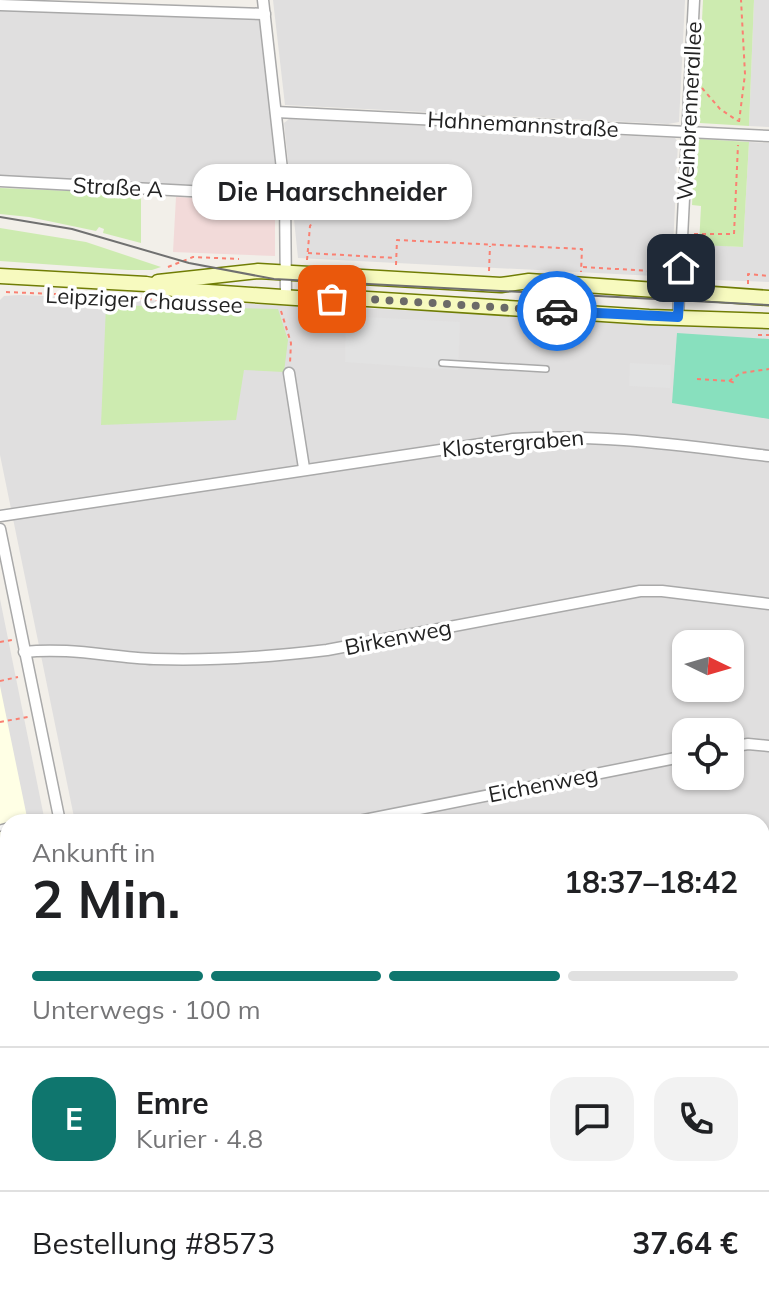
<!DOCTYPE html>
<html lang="de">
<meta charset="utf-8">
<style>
body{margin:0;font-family:Mulish,sans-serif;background:#f2f2f2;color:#202124;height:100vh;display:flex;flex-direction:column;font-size:30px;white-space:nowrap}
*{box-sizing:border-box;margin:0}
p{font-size:26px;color:#757577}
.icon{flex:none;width:44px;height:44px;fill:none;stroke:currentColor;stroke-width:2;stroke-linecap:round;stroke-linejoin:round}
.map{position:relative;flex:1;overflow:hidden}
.panel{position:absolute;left:0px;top:814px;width:770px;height:498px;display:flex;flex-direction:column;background:#fff;border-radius:24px 24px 0 0;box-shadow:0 2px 6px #0004}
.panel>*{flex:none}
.needle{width:52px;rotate:95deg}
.buttons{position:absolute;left:672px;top:630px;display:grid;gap:16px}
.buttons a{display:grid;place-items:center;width:72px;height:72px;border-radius:16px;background:#fff;box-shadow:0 2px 6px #0004;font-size:40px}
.pin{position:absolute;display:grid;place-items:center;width:68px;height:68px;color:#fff;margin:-34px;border-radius:16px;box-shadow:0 4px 12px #0006}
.courier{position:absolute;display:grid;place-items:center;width:80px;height:80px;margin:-40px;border:6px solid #1a73e8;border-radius:50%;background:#fff;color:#222;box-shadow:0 2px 10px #0007}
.bubble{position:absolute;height:56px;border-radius:24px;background:#fff;box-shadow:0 2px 6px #0004;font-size:26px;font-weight:700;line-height:56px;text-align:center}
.summary em{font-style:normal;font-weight:700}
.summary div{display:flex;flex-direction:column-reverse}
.summary{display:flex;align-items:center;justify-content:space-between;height:136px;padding:0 32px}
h1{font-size:52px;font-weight:700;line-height:60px}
.bar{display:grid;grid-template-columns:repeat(4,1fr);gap:12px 8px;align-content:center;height:96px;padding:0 32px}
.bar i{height:10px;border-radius:6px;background:#e0e0e0}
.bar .current{background:#0f766e}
.bar p{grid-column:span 4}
.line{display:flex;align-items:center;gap:20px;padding:0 32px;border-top:2px solid #e0e0e0}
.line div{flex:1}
.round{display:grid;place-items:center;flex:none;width:84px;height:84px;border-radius:24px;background:#f2f2f2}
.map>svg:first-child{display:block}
</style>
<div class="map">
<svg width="769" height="1311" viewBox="0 0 769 1311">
<rect width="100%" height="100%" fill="#f2efe9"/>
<g fill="#e0dfdf" fill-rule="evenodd">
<path d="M0 0H41L40 5 265 14 285 196 0 181Z"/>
<path d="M273 0H685L679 122 668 124 285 105Z"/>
<path d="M754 0H769V127L749 126Z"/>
<path d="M289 119 675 138 678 142 672 268 669 274 655 273V276L298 258 284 123Z"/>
<path d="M749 142 769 143V282L687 279 690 244 743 247Z"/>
<path d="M19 295 501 314 769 321V1311H173L172 1304H762V822H75L0 455V300L4 296ZM686 644H730V688H686ZM686 732H730V776H686Z"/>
<path d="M0 599 45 822H8V1304H150L151 1311H0Z"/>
</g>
<path fill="#f2dad9" d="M176 197 271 201 275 207V256L173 252Z"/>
<path fill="#ffffe5" d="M0 686 28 822H8V843L0 844Z"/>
<g fill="#cdebb0">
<path d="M703 0H754L749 126 700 123 697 120Z"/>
<path d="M700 139 749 142 743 247 699 245 701 206 692 205 695 145Z"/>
<path d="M0 188 141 194V243L103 233 104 229 99 227 96 231 29 217 0 214Z"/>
<path d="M0 228 86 242 161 267 152 270H128L0 261Z"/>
<path d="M106 305 278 309 288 340 284 372 244 370 236 420 101 425Z"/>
</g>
<path fill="#88e0be" d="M677 333 769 339V419L672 403Z"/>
<g fill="#e2e2e2">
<path d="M346 316 460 322 458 370 345 362Z"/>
<path d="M630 363 671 365 670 388 629 386Z"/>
</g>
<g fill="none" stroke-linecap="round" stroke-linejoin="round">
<g stroke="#a9a9a9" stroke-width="8">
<g id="lane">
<path d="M442 363 546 369"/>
<path d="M0 828 8 826"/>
</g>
</g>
<g stroke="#a9a9a9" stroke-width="13">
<g id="street">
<path d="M263 0 285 196 286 296"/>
<path d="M0 5 265 14"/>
<path d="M276 112 769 136"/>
<path d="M0 181 285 196"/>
<path d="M678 317 694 0"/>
<path d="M289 373 304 468"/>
<path d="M0 516 513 439C600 433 684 446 769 456"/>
<path d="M0 529 60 822"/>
<path d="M24 652C68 647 110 657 154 659 212 661 269 657 327 650L640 591H662L769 604"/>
<path d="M730 747 748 744 769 746"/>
<path d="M354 822 686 756"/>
<path d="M0 864 8 862"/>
<path d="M762 914H769"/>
<path d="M762 1074 769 1073"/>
<path d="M762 1288 769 1286"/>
<path d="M158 1304 159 1311"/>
<path d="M605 1311 641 1304"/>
</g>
</g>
<g stroke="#707d05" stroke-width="17">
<g id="secondary">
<path d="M0 276 146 284 179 290 311 299 352 298 649 317 769 321"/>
<path d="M158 282 258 271 501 285 529 281 769 298"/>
</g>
</g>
<g stroke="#fa8072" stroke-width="2" stroke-dasharray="4 4" stroke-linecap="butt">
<path d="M702 88 720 109 738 121"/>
<path d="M739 122 745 74 741 0"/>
<path d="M694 234H734L738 145"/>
<path d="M308 253 395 258"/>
<path d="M307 260 310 226 312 223"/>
<path d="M396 265 397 240 582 249 581 272"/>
<path d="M168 267 193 257 239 259"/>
<path d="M583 267 668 272"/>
<path d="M489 271 490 246"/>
<path d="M748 284V274L769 276"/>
<path d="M6 292 105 296"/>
<path d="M116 296 157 300"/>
<path d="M281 311 291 343 290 363"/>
<path d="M758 335H769"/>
<path d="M697 379 729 381 741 373 769 369"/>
<path d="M730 381 737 384"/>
<path d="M0 642 12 640"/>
<path d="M0 681 18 677"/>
<path d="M0 722 28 717"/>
<path d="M695 1304 697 1311"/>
</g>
<use href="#lane" stroke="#fff" stroke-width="5"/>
<use href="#street" stroke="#fff" stroke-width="10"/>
<use href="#secondary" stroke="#f7fabf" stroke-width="14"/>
<path stroke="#707070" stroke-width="2" d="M0 217 72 229 189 263 274 279 769 305"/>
</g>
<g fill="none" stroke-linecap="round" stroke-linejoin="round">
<path stroke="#6b6a68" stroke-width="8" stroke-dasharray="0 14.4" d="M332 299 352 298 557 311"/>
<path stroke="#1a73e8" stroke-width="10" d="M557 311 678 317 681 268"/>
</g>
<g text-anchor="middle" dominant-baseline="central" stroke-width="7" stroke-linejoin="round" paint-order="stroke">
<g font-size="22" fill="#222" stroke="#fff">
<text transform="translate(689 111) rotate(-87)">Weinbrennerallee</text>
<text transform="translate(523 124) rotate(3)">Hahnemannstraße</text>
<text transform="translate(118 187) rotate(3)">Straße A</text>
<text transform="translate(144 300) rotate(3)">Leipziger Chaussee</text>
<text transform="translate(513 443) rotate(-5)">Klostergraben</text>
<text transform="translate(398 637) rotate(-11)">Birkenweg</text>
<text transform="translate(543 784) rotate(-11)">Eichenweg</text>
</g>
</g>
</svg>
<div class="buttons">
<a><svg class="needle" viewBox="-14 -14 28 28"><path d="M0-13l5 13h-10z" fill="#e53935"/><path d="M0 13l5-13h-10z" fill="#757577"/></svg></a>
<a><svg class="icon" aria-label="locate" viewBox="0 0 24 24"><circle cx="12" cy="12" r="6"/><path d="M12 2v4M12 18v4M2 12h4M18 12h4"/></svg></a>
</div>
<div class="pin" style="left:332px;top:299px;background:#ea580c"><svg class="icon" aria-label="bag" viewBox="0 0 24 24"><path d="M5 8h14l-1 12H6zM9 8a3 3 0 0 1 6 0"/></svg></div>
<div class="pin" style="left:681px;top:268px;background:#1f2937"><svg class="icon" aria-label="home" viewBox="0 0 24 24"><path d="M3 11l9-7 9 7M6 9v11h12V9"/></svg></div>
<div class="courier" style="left:557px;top:311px"><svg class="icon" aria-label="car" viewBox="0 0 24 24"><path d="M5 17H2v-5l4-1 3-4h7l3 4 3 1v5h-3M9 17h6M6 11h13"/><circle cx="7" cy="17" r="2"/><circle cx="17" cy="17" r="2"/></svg></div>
<div class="bubble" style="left:192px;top:164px;width:280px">Die Haarschneider</div>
<section class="panel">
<div class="summary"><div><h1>2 Min.</h1><p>Ankunft in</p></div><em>18:37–18:42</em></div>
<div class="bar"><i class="current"></i><i class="current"></i><i class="current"></i><i></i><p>Unterwegs · 100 m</p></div>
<div class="line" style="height:144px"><b class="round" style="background:#0f766e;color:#fff">E</b><div><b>Emre</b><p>Kurier · 4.8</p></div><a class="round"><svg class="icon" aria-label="chat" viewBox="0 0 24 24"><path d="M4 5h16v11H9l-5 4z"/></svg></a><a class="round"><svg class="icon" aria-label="phone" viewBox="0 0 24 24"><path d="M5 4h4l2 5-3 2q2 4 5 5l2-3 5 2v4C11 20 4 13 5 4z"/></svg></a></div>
<div class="line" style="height:104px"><div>Bestellung #8573</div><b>37.64 €</b></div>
</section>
</div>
